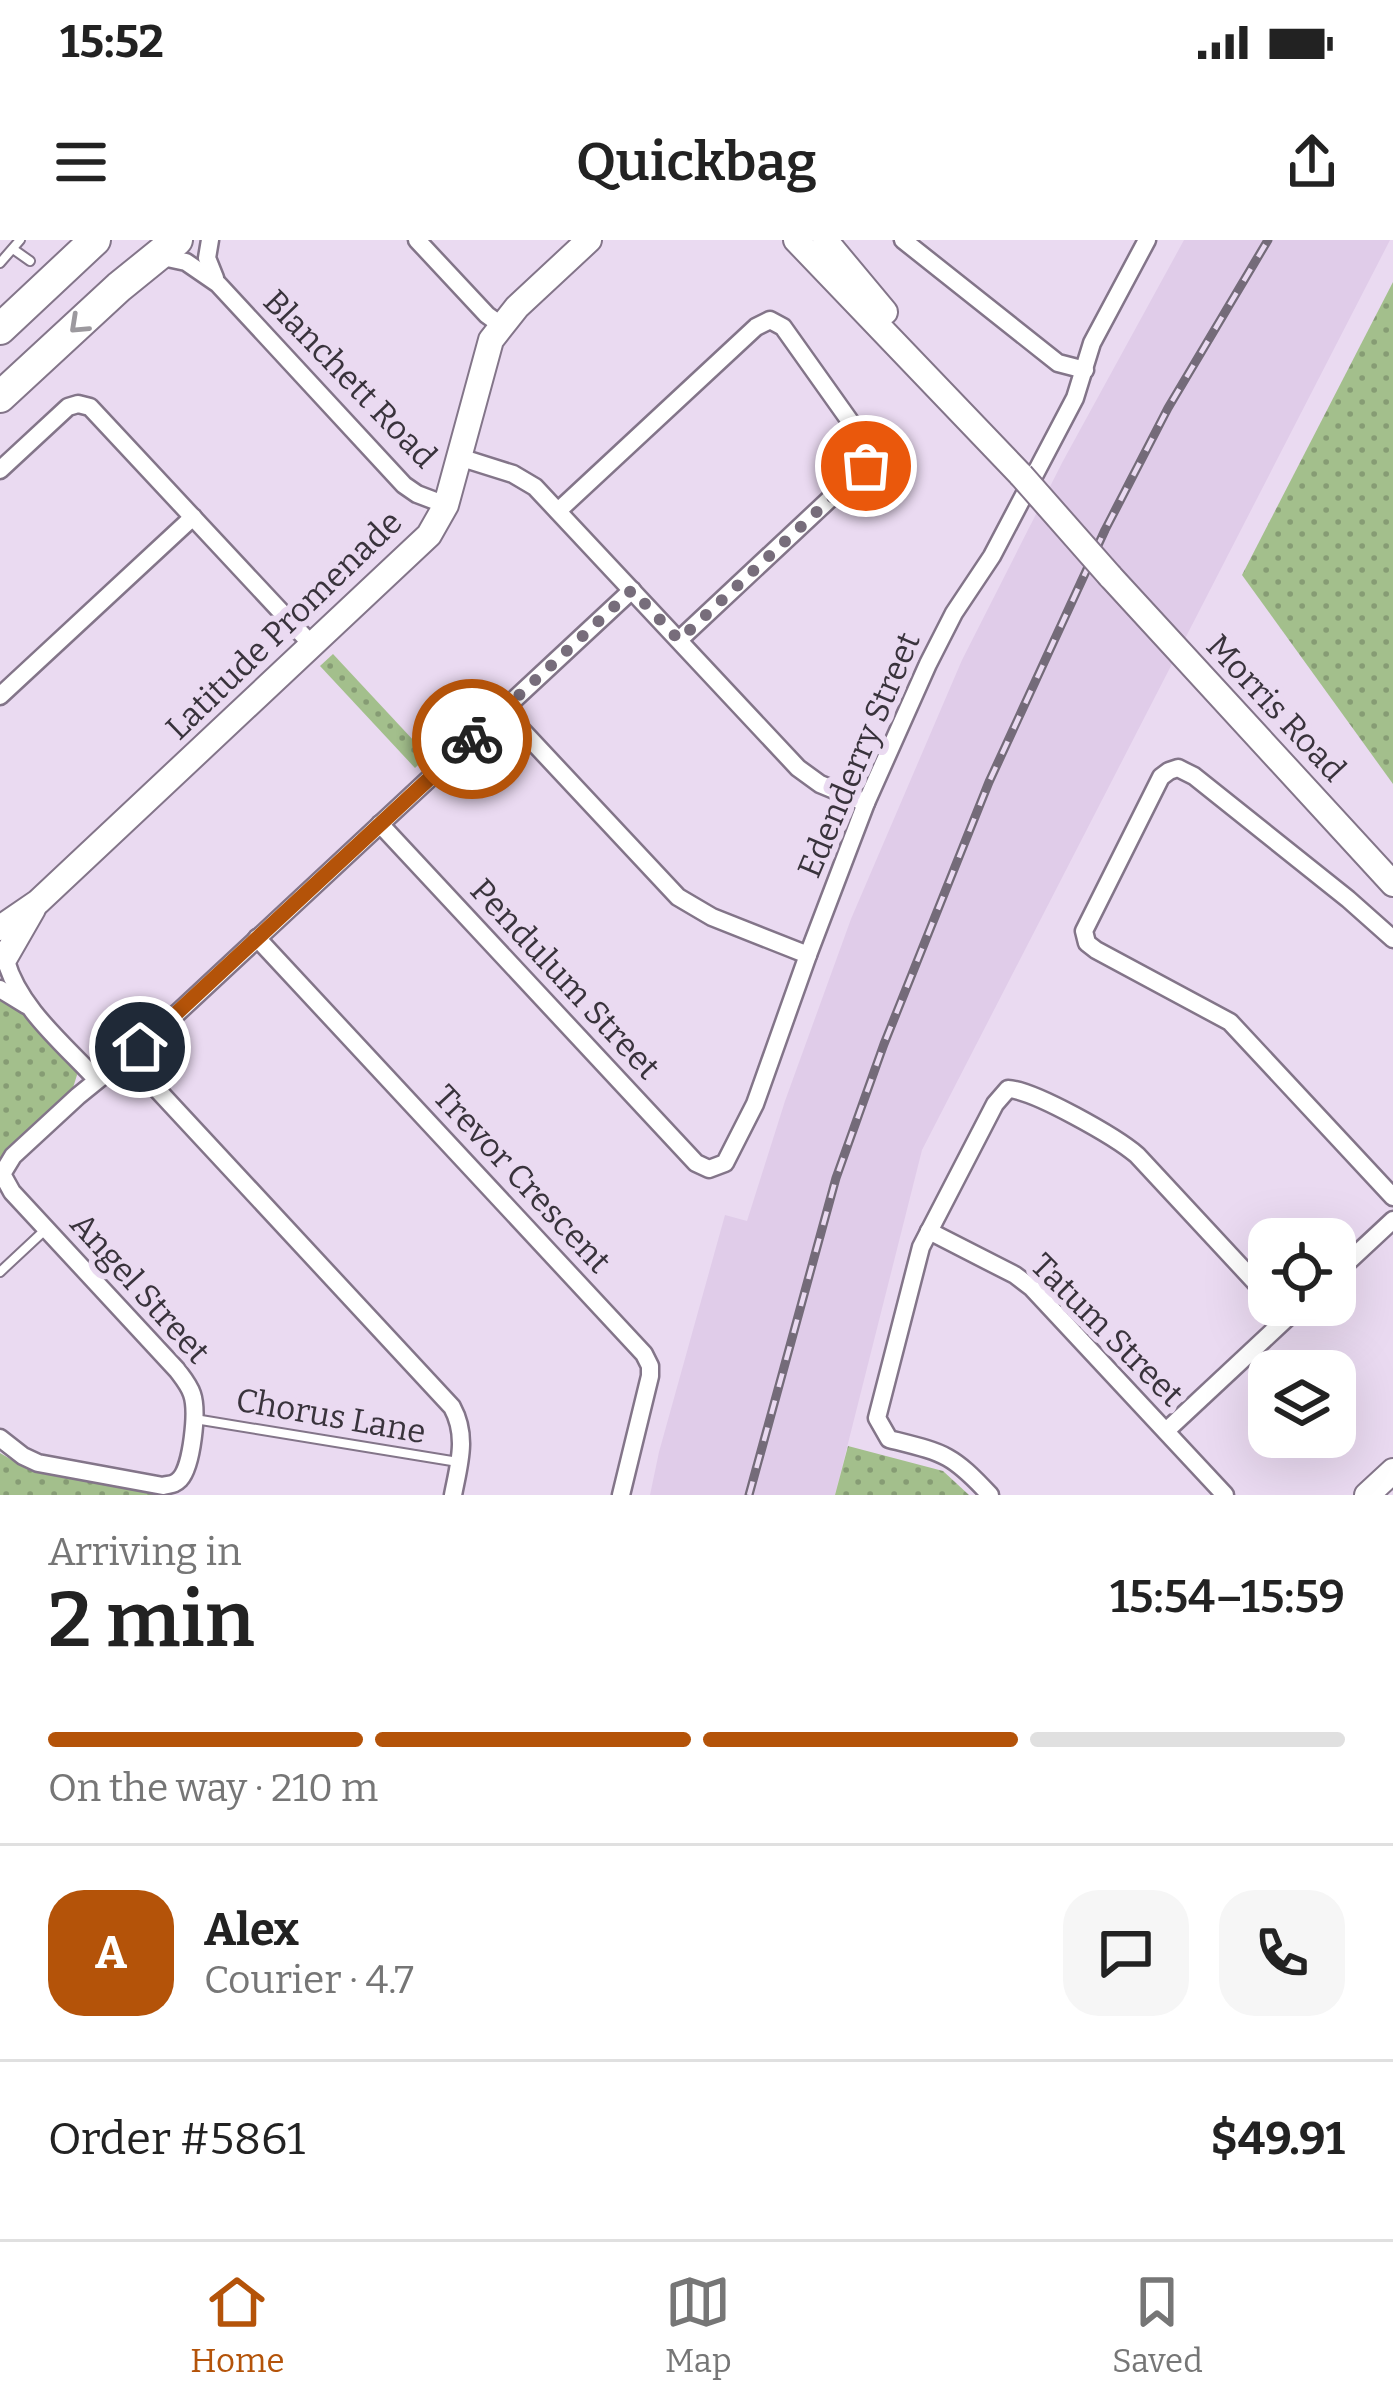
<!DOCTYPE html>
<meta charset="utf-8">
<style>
body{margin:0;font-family:Bitter,serif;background:#f6f6f6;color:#222;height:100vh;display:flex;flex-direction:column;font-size:45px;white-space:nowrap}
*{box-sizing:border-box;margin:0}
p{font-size:39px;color:#767676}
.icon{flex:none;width:66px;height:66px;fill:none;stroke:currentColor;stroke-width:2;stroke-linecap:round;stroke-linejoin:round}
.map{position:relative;height:1255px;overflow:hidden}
.details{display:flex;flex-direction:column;background:#fff;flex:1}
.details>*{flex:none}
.buttons{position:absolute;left:1248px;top:978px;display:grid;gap:24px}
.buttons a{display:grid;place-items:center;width:108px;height:108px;border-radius:24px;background:#fff;box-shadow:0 12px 48px #0002;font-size:60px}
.pin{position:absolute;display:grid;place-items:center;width:102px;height:102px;color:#fff;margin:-51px;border:6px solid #fff;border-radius:50%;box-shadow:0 3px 12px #0007}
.courier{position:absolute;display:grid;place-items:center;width:120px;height:120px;margin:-60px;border:9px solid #b45309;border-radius:50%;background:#fff;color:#222;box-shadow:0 3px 15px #0007}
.overview em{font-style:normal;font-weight:600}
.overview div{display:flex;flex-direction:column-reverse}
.overview{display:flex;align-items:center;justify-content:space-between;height:204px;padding:0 48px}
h1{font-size:78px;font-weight:600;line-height:90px}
.bar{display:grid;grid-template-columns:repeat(4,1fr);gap:18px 12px;align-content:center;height:144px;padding:0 48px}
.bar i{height:15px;border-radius:9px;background:#e0e0e0}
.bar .current{background:#b45309}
.bar p{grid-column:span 4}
.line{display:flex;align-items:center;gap:30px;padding:0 48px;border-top:3px solid #e0e0e0}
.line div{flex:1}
.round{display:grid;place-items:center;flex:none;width:126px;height:126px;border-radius:36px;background:#f6f6f6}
.status{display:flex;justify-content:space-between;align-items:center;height:84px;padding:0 60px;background:#fff;direction:ltr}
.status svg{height:33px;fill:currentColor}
header{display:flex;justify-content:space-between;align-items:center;height:156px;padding:0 48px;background:#fff;font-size:54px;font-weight:600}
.tab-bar{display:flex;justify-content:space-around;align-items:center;height:168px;border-top:3px solid #e0e0e0;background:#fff;font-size:33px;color:#767676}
.tab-bar a{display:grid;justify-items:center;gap:6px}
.tab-bar .current{color:#b45309}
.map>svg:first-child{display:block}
</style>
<div class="status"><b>15:52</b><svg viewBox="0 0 49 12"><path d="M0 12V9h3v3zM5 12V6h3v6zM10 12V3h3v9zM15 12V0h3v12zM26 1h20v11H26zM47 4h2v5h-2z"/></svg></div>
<header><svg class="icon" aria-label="menu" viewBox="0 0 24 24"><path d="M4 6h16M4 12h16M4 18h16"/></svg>Quickbag<svg class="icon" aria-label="share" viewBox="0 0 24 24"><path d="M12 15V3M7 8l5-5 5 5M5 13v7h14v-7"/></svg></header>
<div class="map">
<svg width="1393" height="1255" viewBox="0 0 1393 1255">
<defs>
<pattern id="park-dots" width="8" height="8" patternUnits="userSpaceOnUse" patternTransform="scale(3)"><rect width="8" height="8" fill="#a3bf8c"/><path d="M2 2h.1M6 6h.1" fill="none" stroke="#869c74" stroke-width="1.8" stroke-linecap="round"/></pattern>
</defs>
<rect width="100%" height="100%" fill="#eadaf1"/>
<path fill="#e0cce9" d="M1184 0H1390L922 910 835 1255H650L659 1212 725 975 747 981 785 861 851 679 962 420 1063 221Z"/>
<g fill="url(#park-dots)">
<path d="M1393 42V544L1242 335Z"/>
<path d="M333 414 428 516 415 528 320 426Z"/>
<path d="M0 755 27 777 76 829 77 835 72 851 0 918Z"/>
<path d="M848 1206 943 1231 969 1255H835Z"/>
<path d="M0 1213 31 1231 161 1255H0Z"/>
</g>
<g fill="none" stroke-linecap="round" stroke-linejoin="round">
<g stroke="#837589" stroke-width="12">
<g id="lane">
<path d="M13 9 30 21"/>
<path d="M0 23 20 0"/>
<path d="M0 1032 45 990"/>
<path d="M195 1179 458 1222"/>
</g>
</g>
<g stroke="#837589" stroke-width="21">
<g id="street">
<path d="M210 0 207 18 215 38"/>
<path d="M417 0 487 75 501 85"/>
<path d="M903 0 1058 123 1085 130"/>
<path d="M158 16 186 22 218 44 404 245 417 254 446 265"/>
<path d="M459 217 513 234 535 247 798 528 820 544 866 563"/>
<path d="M0 230 68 167 78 164 90 167 313 406"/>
<path d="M558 271 756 87 770 80 783 87 869 208 865 226 679 400"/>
<path d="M0 456 193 277"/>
<path d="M503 470 678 657 712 677 808 715"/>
<path d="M380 584 696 923 709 929 725 923 755 864 808 715 866 563 928 424 954 373 992 316 1075 158 1092 103 1147 0"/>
<path d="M257 698 644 1114 650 1126V1136L621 1255"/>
<path d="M1393 699 1348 659 1194 536 1178 528 1169 531 1161 537 1084 691 1087 703 1096 710 1230 782 1393 957"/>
<path d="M6 721C19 768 65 805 97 840"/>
<path d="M0 749 26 765"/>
<path d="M127 817 452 1167C468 1196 459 1224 453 1255"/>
<path d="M929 991 1015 1035 1032 1048 1225 1255"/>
<path d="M1335 1034 1393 980"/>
<path d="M1166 1191 1301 1065"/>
<path d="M0 1198 23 1216 38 1223 163 1246C171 1244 174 1245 180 1239 192 1226 198 1171 192 1154 189 1145 183 1138 177 1130L12 952 2 934 13 916 78 856 157 792 632 350"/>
<path d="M990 1255C951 1213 944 1213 889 1199L877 1178 921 1007 995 864 1008 849C1034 850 1116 897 1137 915L1269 1057"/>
</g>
</g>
<g stroke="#837589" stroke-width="28">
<g id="secondary">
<path d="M796 0 1021 235"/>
<path d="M825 0 885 72"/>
<path d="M1110 336 1393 644"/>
<path d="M0 688 38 662 429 295 446 265 491 100 517 67 589 0"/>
<path d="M6 716 33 669"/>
<path d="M1367 1255 1393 1231"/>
</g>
</g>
<g stroke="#837589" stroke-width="34">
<g id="highway">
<path d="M0 89 95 0"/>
<path d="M0 157 119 47 177 0"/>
</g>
</g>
<use href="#lane" stroke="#fff" stroke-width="8"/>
<use href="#street" stroke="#fff" stroke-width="16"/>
<use href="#secondary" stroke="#fff" stroke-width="24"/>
<use href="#highway" stroke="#fff" stroke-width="30"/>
<g stroke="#746b79" stroke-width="9">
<path id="rail" d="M749 1255 836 938 884 804 989 542 1105 290 1168 168 1268 0"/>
</g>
<use href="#rail" stroke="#eadaf1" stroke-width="4.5" stroke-dasharray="14" stroke-linecap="butt"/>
<g stroke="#837589" stroke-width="28" stroke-linecap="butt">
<path id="secondary-bridge" d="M1021 235 1110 336"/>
</g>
<use href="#secondary-bridge" stroke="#fff" stroke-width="24"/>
</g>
<defs><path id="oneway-chevron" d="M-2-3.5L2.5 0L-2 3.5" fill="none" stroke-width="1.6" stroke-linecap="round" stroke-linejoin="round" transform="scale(3)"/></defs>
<use stroke="#9c999e" href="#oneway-chevron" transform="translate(78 85) rotate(137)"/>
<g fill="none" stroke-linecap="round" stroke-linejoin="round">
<path stroke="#776d7b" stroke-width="12" stroke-dasharray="0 21.6" d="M472 499 632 350 679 400 866 226"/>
<path stroke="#b45309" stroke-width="15" d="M140 807 472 499"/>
</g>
<g text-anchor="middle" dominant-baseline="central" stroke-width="12" stroke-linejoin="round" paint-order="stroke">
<g font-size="33" fill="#39333c" stroke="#eadaf1">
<text transform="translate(350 139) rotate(46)">Blanchett Road</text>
<text transform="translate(284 385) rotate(-44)">Latitude Promenade</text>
<text transform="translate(1276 468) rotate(47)">Morris Road</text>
<text transform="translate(859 515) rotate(-67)">Edenderry Street</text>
<text transform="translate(565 739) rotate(47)">Pendulum Street</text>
<text transform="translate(522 939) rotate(47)">Trevor Crescent</text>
<text transform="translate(140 1048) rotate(48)">Angel Street</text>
<text transform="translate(1107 1090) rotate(45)">Tatum Street</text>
<text transform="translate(331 1176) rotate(10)">Chorus Lane</text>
</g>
</g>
</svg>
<div class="buttons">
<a><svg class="icon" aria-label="locate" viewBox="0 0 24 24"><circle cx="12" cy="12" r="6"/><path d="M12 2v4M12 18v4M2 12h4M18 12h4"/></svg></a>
<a><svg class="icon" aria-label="layers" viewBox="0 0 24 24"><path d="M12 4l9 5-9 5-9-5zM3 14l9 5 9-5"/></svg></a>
</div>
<div class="pin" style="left:866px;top:226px;background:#ea580c"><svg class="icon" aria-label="bag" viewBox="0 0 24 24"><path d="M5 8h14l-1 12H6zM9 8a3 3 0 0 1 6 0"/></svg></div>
<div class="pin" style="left:140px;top:807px;background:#1f2937"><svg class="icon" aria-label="home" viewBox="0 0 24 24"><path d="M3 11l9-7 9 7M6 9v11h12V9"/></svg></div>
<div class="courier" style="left:472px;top:499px"><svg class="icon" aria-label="bike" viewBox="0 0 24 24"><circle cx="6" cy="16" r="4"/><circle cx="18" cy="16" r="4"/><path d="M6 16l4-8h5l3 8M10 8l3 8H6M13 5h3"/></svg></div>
</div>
<section class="details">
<div class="overview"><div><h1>2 min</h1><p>Arriving in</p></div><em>15:54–15:59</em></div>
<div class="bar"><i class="current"></i><i class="current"></i><i class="current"></i><i></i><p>On the way · 210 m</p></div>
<div class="line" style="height:216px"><b class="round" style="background:#b45309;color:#fff">A</b><div><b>Alex</b><p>Courier · 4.7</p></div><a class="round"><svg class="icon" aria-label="chat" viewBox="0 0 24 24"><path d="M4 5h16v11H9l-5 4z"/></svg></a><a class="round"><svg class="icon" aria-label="phone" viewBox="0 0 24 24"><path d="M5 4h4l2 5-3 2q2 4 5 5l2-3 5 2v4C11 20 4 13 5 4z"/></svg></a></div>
<div class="line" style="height:156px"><div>Order #5861</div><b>$49.91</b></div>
</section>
<nav class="tab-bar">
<a class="current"><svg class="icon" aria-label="home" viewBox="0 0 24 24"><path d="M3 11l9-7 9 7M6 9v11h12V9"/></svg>Home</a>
<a><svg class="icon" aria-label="map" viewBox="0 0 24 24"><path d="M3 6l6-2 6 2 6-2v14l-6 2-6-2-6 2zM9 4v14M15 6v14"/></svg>Map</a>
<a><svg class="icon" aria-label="saved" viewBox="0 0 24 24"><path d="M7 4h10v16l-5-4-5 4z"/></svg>Saved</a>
</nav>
